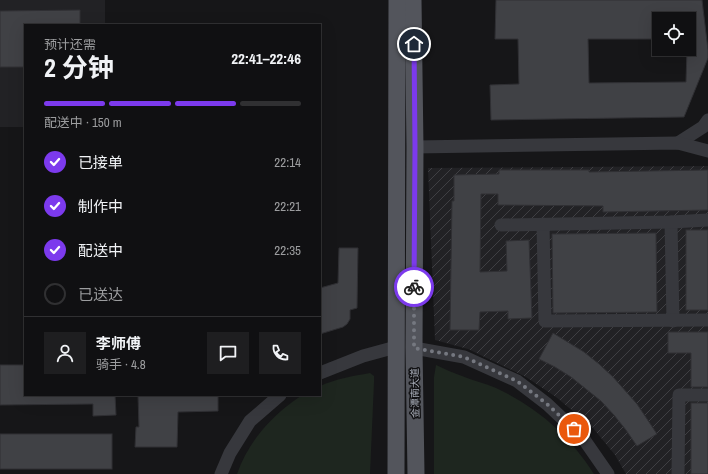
<!DOCTYPE html>
<html lang="zh">
<meta charset="utf-8">
<style>
body{margin:0;font-family:"Archivo Narrow","Noto Sans SC",sans-serif;background:#1e1e20;color:#f1f3f6;height:100vh;display:flex;flex-direction:column;font-size:15px;white-space:nowrap}
*{box-sizing:border-box;margin:0}
p{font-size:13px;color:#9c9d9f}
.icon{flex:none;width:22px;height:22px;fill:none;stroke:currentColor;stroke-width:2;stroke-linecap:round;stroke-linejoin:round}
.map{position:relative;flex:1;overflow:hidden}
.sheet{position:absolute;left:24px;top:24px;width:297px;height:372px;display:flex;flex-direction:column;background:#101012;border-radius:0px;box-shadow:0 4px 16px #0002,0 0 0 1px #303032}
.sheet>*{flex:none}
.controls{position:absolute;left:652px;top:12px;display:grid;gap:8px}
.controls a{display:grid;place-items:center;width:44px;height:44px;border-radius:0px;background:#101012;box-shadow:0 4px 16px #0002,0 0 0 1px #303032;font-size:20px}
.pin{position:absolute;display:grid;place-items:center;width:34px;height:34px;color:#fff;margin:-17px;border:2px solid #fff;border-radius:50%;box-shadow:0 1px 4px #0007}
.courier{position:absolute;display:grid;place-items:center;width:40px;height:40px;margin:-20px;border:3px solid #7c3aed;border-radius:50%;background:#fff;color:#222;box-shadow:0 1px 5px #0007}
.head em{font-style:normal;font-weight:700}
.head div{display:flex;flex-direction:column-reverse}
.head{display:flex;align-items:center;justify-content:space-between;height:68px;padding:0 20px}
h1{font-size:26px;font-weight:700;line-height:30px}
.bar{display:grid;grid-template-columns:repeat(4,1fr);gap:6px 4px;align-content:center;height:48px;padding:0 20px}
.bar i{height:5px;border-radius:3px;background:#303032}
.bar .current{background:#7c3aed}
.bar p{grid-column:span 4}
.line{display:flex;align-items:center;gap:10px;padding:0 20px;border-top:1px solid #303032}
.line div{flex:1}
.round{display:grid;place-items:center;flex:none;width:42px;height:42px;border-radius:0px;background:#1e1e20}
ol{padding:0 20px;list-style:none}
li{display:flex;align-items:center;gap:12px;height:44px}
li p{margin-inline-start:auto}
li .icon{padding:4px;border-radius:50%;background:#7c3aed;color:#fff;stroke-width:4}
li:last-child{color:#9c9d9f}
li i{width:22px;height:22px;border:2px solid #303032;border-radius:50%}
.map>svg:first-child{display:block}
</style>
<div class="map">
<svg width="708" height="474" viewBox="0 0 708 474">
<defs>
<pattern id="industrial-furrows" width="10" height="10" patternUnits="userSpaceOnUse"><rect width="10" height="10" fill="#222225"/><path d="M-1 1l2-2M0 10L10 0M9 11l2-2" fill="none" stroke="#3f3f43"/></pattern>
</defs>
<rect width="100%" height="100%" fill="#161618"/>
<path fill="#222225" d="M0 0H105V25H25V127H0Z"/>
<path fill="url(#industrial-furrows)" d="M708 166V474H626L615 455 593 428 556 397 526 377 468 349 435 340 428 168Z"/>
<g fill="#1e261f">
<path d="M436 365C445 369 453 373 462 376 473 381 485 383 496 388 537 407 570 436 594 474H434V377Z"/>
<path d="M370 373 374 376V382L370 474H237C247 445 267 421 291 403 295 400 300 396 304 395 309 394 315 395 320 395V386C336 379 353 376 370 373Z"/>
</g>
<g fill="#404145" stroke="#303034" fill-rule="evenodd">
<path d="M496 0H702L708 50V58L684 117 491 120 490 85 519 84 518 39H495ZM659 19H689V49H687L686 82 589 83 588 39H659Z"/>
<path d="M80 10V25H25V67H0V11Z"/>
<path d="M499 170H589V172L708 170V210L603 212V206L498 205V194H481L480 272 507 271 506 241 529 240 532 318 508 319V311L480 312 479 330H450L452 201H454V175L499 174Z"/>
<rect x="686" y="230" width="22" height="80"/>
<path d="M656 233 657 312 553 313 552 234Z"/>
<path d="M339 248H358L357 308 350 310V319L347 324 343 327 320 334V288L338 283Z"/>
<path d="M668 332H708V387H691V353H668Z"/>
<path d="M553 333 584 352 599 364 613 377 637 404 657 434 637 446 626 430 614 415 601 401 571 377 555 367 539 359Z"/>
<path d="M0 365H25V395H115L116 415 93 416V404L0 405Z"/>
<path d="M138 395H218V411L178 412 177 447H135L136 427H139Z"/>
<rect x="691" y="403" width="17" height="71"/>
<rect x="0" y="434" width="112" height="35"/>
</g>
<g fill="none" stroke-linecap="round" stroke-linejoin="round">
<g stroke="#37383d" stroke-width="13">
<path d="M678 143 703 127 708 120"/>
<path d="M415 147 678 143 708 151"/>
<path d="M671 222 673 321"/>
<path d="M543 224 545 321 708 320"/>
<path d="M501 225 671 222 708 220"/>
<path d="M414 348 464 357 517 381 547 404 583 438 608 474"/>
<path d="M320 373 363 356 396 347"/>
<path d="M221 474 230 453 250 421 280 395"/>
<path d="M678 474 679 395H708"/>
</g>
<g stroke="#53555c" stroke-width="17">
<path d="M413 0 415 147 414 348 416 474"/>
<path d="M396 474 397 0"/>
</g>
</g>
<g fill="none" stroke-linecap="round" stroke-linejoin="round">
<path stroke="#757880" stroke-width="4" stroke-dasharray="0 7.2" d="M414 287V348L464 357 517 381 547 404 574 429"/>
<path stroke="#7c3aed" stroke-width="5" d="M414 44 415 147 414 287"/>
</g>
<g text-anchor="middle" dominant-baseline="central" stroke-width="3" stroke-linejoin="round" paint-order="stroke">
<g font-size="10" fill="#a8adb8" stroke="#111113">
<text transform="translate(415 393) rotate(-91)">金潭南大道</text>
</g>
</g>
</svg>
<div class="controls">
<a><svg class="icon" aria-label="locate" viewBox="0 0 24 24"><circle cx="12" cy="12" r="6"/><path d="M12 2v4M12 18v4M2 12h4M18 12h4"/></svg></a>
</div>
<div class="pin" style="left:574px;top:429px;background:#ea580c"><svg class="icon" aria-label="bag" viewBox="0 0 24 24"><path d="M5 8h14l-1 12H6zM9 8a3 3 0 0 1 6 0"/></svg></div>
<div class="pin" style="left:414px;top:44px;background:#1f2937"><svg class="icon" aria-label="home" viewBox="0 0 24 24"><path d="M3 11l9-7 9 7M6 9v11h12V9"/></svg></div>
<div class="courier" style="left:414px;top:287px"><svg class="icon" aria-label="bike" viewBox="0 0 24 24"><circle cx="6" cy="16" r="4"/><circle cx="18" cy="16" r="4"/><path d="M6 16l4-8h5l3 8M10 8l3 8H6M13 5h3"/></svg></div>
<section class="sheet">
<div class="head"><div><h1>2 分钟</h1><p>预计还需</p></div><em>22:41–22:46</em></div>
<div class="bar"><i class="current"></i><i class="current"></i><i class="current"></i><i></i><p>配送中 · 150 m</p></div>
<ol>
<li><svg class="icon" aria-label="check" viewBox="0 0 24 24"><path d="M5 12l5 5 9-10"/></svg>已接单<p>22:14</p></li>
<li><svg class="icon" aria-label="check" viewBox="0 0 24 24"><path d="M5 12l5 5 9-10"/></svg>制作中<p>22:21</p></li>
<li><svg class="icon" aria-label="check" viewBox="0 0 24 24"><path d="M5 12l5 5 9-10"/></svg>配送中<p>22:35</p></li>
<li><i></i>已送达</li>
</ol>
<div class="line" style="height:72px"><a class="round"><svg class="icon" aria-label="person" viewBox="0 0 24 24"><circle cx="12" cy="8" r="4"/><path d="M4 21q1-7 8-7t8 7"/></svg></a><div><b>李师傅</b><p>骑手 · 4.8</p></div><a class="round"><svg class="icon" aria-label="chat" viewBox="0 0 24 24"><path d="M4 5h16v11H9l-5 4z"/></svg></a><a class="round"><svg class="icon" aria-label="phone" viewBox="0 0 24 24"><path d="M5 4h4l2 5-3 2q2 4 5 5l2-3 5 2v4C11 20 4 13 5 4z"/></svg></a></div>
</section>
</div>
